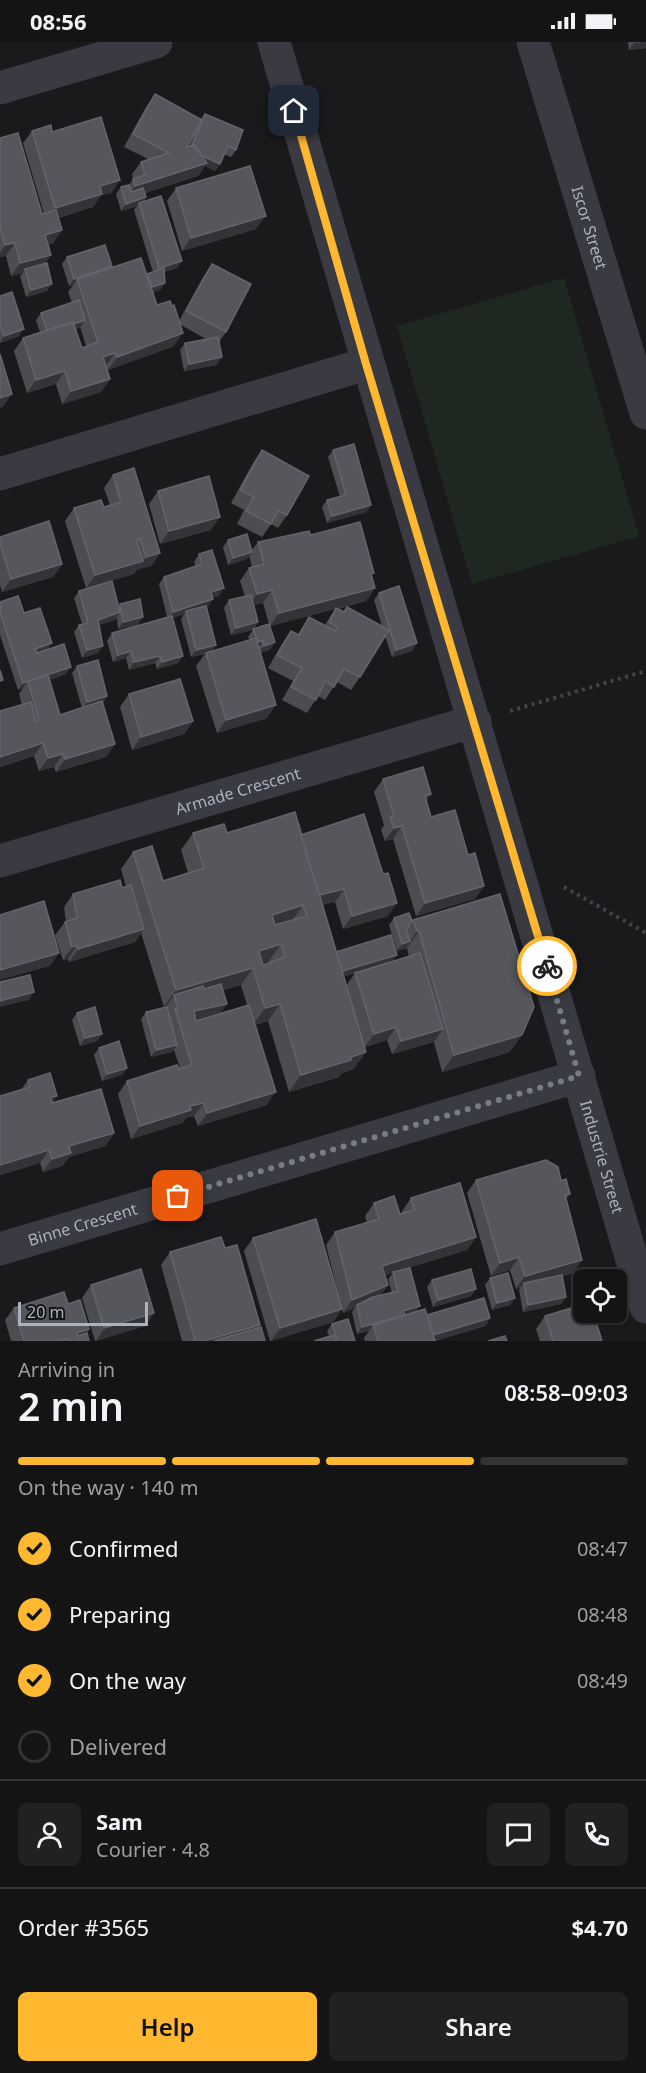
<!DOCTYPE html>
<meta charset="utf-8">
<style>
body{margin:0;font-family:"Noto Sans",sans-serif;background:#212122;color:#f1f3f6;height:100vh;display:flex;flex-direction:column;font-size:22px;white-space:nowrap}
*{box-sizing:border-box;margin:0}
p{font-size:20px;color:#9d9ea0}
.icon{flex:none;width:33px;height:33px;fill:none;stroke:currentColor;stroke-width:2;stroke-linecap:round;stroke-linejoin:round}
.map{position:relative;height:1299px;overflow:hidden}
.sheet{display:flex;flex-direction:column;background:#141415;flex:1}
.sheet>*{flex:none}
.tools{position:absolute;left:573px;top:1227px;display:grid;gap:12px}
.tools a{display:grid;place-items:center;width:54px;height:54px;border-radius:9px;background:#141415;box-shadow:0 2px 4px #0004,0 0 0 2px #333334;font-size:30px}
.scale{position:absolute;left:18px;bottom:15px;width:130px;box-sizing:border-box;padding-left:6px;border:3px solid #abb1bd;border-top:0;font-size:16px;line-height:21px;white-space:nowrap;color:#abb1bd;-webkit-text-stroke:4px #151517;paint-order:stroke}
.pin{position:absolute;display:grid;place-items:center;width:51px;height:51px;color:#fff;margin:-26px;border-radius:12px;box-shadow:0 3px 9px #0006}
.courier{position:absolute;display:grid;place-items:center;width:60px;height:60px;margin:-30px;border:4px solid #ffb82f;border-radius:50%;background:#fff;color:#222;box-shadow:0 2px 8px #0007}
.summary em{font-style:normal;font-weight:600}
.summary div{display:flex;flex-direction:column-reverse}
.summary{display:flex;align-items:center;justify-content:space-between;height:102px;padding:0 18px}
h1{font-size:39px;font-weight:600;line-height:45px}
.bar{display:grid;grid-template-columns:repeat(4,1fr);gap:9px 6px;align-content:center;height:72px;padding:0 18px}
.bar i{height:8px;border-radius:4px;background:#333334}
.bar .active{background:#ffb82f}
.bar p{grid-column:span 4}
.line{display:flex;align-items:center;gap:15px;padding:0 18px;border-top:2px solid #333334}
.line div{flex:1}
.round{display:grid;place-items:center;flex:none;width:63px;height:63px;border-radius:9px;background:#212122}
ol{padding:0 18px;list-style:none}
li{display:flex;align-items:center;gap:18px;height:66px}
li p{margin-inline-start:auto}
li .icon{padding:6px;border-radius:50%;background:#ffb82f;color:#111;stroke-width:4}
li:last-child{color:#9d9ea0}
li i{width:33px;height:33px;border:3px solid #333334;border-radius:50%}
.button{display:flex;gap:12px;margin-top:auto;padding:12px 18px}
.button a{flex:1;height:69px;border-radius:9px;background:#ffb82f;color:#111;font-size:24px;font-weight:600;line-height:69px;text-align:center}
.button a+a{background:#212122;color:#f1f3f6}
.status{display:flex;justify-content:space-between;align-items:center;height:42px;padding:0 30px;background:#141415;direction:ltr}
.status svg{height:16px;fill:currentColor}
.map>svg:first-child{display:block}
</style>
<div class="status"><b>08:56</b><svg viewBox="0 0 49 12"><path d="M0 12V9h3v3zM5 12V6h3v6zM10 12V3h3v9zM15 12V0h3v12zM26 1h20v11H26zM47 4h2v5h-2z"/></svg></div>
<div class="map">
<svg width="646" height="1299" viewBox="0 0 646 1299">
<rect width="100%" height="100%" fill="#1a1a1c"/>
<path fill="#1f2820" d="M564 236 639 494 472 542 397 284Z"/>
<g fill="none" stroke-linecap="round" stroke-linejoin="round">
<g stroke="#404349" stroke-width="4" stroke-dasharray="3 4.5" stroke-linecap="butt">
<path d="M510 669 646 629"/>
<path d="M564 845 646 891"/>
</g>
<g stroke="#3a3b42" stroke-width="33">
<path id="s1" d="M274 0C395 422 523 843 646 1265"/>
<path id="s2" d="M533 0 646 371"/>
<path d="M0 46 156 0"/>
<path d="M0 432 366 322"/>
<path id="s3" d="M0 819 475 679"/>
<path id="s4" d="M0 1207 579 1034"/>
</g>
</g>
<g fill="#4b4d51" fill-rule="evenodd">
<path d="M628 0H646V6L629 8Z"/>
<path d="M155 52 201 77 205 72 236 108 231 115 224 112 220 122 215 129 205 124 198 134 145 151 146 155 143 160 182 219 177 226 164 230 165 241 160 248 153 250 157 263 172 264 179 279 203 235 212 222 226 290 219 300 217 323 184 329 180 308 185 301 206 297 181 283 174 304 108 328 106 324 110 337 101 350 62 362 56 342 27 351 14 309 23 296 40 290 36 278 41 271 72 261 68 250 73 243 69 244 62 222 67 215 111 226 147 232 153 230 134 168 137 164 121 169 116 152 121 145 129 143 133 137 132 132 141 120 148 117 124 105 146 65ZM195 91 189 104 187 105ZM80 285 86 304 82 306 75 287Z"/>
<path d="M32 89 52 90 120 138 111 151 101 153 93 165 58 176 62 188 53 201 48 203 45 222 47 249 26 255 20 234 23 231 11 234 6 214 0 215V96L42 172H44L23 101Z"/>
<path d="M176 146 256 187 182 209 167 159Z"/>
<path d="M0 254 19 294 0 301Z"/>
<path d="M262 408 287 473 278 486 271 482 262 495 237 482 244 468 231 461 253 421Z"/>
<path d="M333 408 371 463 366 470 327 481 322 465 327 458 340 455 328 415Z"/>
<path d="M113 433 160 511 151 524 137 527 134 532 86 546 65 479 74 466 104 465 110 463 104 446Z"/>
<path d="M158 449 211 488 160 502 149 462Z"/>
<path d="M311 493 372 534 375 546 366 559 338 567 344 570 347 565 382 584 374 558 379 551 412 609 392 615 385 594 360 635 351 648 337 640 325 658 318 654 307 671 282 658 293 639 268 626 282 602 291 589 298 592 309 575 325 583 335 567 270 584 275 600 270 608 260 611 267 676 217 691 196 624 205 612 191 615 181 577 184 572 172 576 183 614 178 621 157 627 155 621 129 628 126 616 113 620 107 599 112 591 167 575 159 542 164 535 196 525 194 520 199 512 219 554 212 555 208 565H206L216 603 211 610 250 598 248 595 253 588 231 593 224 566 229 558 245 554 240 539 249 526 252 525 249 514 247 517 228 523 223 505 228 498 251 509 258 500ZM263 561 269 582 254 587 258 580 254 563Z"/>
<path d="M0 495 62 522 53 535 2 550 0 543Z"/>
<path d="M79 549 119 564 120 562 138 583 118 587 117 576 115 578 99 583 98 611 82 616 74 590 79 583 82 582 74 556Z"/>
<path d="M0 560 24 571 48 608 66 632 49 638 60 673 82 666 72 631 77 624 107 654 103 661 115 702 106 715 56 730 54 725 39 729 34 714 0 725V669L22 663 19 652 23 646 18 648 0 593Z"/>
<path d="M129 652 193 679 184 692 132 708 120 665Z"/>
<path d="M383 737 431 752 426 759 431 775 475 857 416 874 393 797 385 799 381 788 384 783 374 750Z"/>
<path d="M193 791 301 793 388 874 343 887 335 860 322 863 346 944 355 931 409 915 407 906 397 909 389 883 394 876 412 879 413 878 510 1010 442 1030 434 1000 392 1012 387 998 365 1005 354 1027 342 1031 339 1035 289 1050 268 979 255 983 267 1063 198 1084 194 1074 186 1076 182 1081 131 1097 118 1052 127 1039 180 1026 174 1008 172 1010 151 1015 141 977 146 970 166 966 167 964 164 965 141 891 135 900 69 920 68 917 63 918 55 893 65 880H66L64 865 73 852 126 845 121 827 133 810 163 839 188 831 181 808ZM269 919V921L263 923V921ZM241 943 247 963 221 971 223 948Z"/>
<path d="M77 971 102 992 97 999 80 1004 72 978Z"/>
<path d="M99 1006 127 1026 122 1033 102 1039 94 1013Z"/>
<path d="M28 1038 52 1061 114 1091 105 1104 69 1115 62 1124 43 1130 40 1121 0 1133V1054L21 1048Z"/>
<path d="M476 1138 561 1139 570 1152 566 1157 573 1231 562 1234 566 1255 561 1262 523 1270 519 1248 520 1246 516 1247 510 1228 491 1234 467 1151Z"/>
<path d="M411 1156 476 1195 467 1208 400 1228 416 1270 427 1273 490 1276 485 1284 435 1299H365L364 1296 369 1289 357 1292 352 1270 355 1266 343 1271 326 1203 335 1190 367 1181 365 1174 374 1161 400 1172 402 1171V1169ZM393 1231 388 1237 392 1251 380 1254 388 1243 385 1233Z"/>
<path d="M253 1196 342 1267 333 1280 270 1299 244 1209Z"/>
<path d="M225 1206 260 1283 258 1286 265 1299H182L161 1223 170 1210Z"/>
<path d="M490 1236 510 1263 492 1268 485 1243Z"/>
<path d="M432 1238 476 1247 471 1254 433 1265 427 1245Z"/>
<path d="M91 1243 154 1271 145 1284 95 1299 82 1256Z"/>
<path d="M68 1262 89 1287 87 1291 89 1299H11L5 1278 14 1266Z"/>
<path d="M545 1274 602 1299H540L536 1287Z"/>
<path d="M332 1282 355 1299H314L329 1294 327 1289Z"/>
</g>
<g fill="#333437">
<path d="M646 0V6L629 8 634 1Z"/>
<path d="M190 109 220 122 215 129 205 124 198 134 126 157 135 144Z"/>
<path d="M120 138 111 151 101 153 93 165 46 179 55 166 100 144Z"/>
<path d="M146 155 141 162 139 161 137 164 121 169 126 162Z"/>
<path d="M266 174 256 187 182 209 191 196Z"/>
<path d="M62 188 53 201 36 206 45 193Z"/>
<path d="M15 201 6 214 0 215V211L5 203Z"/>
<path d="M51 213 42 226 25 227 23 231 11 234 20 221Z"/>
<path d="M182 219 177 226 154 233 159 226Z"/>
<path d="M112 224 107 231 77 237 73 243 69 244 74 237Z"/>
<path d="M165 241 160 248 147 252 152 245Z"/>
<path d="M52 242 47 249 26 255 31 248Z"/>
<path d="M85 278 80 286 43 298 48 290Z"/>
<path d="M24 287 19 294 0 301 4 294Z"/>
<path d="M183 291 174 304 108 328 117 315Z"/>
<path d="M115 311 106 324 94 328 103 315Z"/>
<path d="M222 315 217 323 184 329 189 322Z"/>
<path d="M65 329 56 342 27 351 36 338Z"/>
<path d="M110 337 101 350 62 362 71 349Z"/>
<path d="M12 352 3 365 0 366V356Z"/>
<path d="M371 463 366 470 327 481 332 474Z"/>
<path d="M220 475 211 488 160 502 169 489Z"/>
<path d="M252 510 247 517 228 523 233 516Z"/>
<path d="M160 511 151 524 137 528 146 515Z"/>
<path d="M143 519 134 532 86 546 95 533Z"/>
<path d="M62 522 53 535 2 550 11 537Z"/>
<path d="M224 546 219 554 206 557 211 550Z"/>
<path d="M375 546 366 559 270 584 279 571Z"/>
<path d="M272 548 263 561 248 565 257 552Z"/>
<path d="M213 557 208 565 186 571V569L184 572 168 578 173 570Z"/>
<path d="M120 570 115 578 93 585 98 578Z"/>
<path d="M143 575 138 583 118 587 123 580Z"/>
<path d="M258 580 253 588 231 593 236 586Z"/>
<path d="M263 599 258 606 253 607 258 600Z"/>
<path d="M275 600 270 608 259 611 264 604Z"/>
<path d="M52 601 47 609 30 614 35 607Z"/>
<path d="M417 601 412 609 392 615 396 608Z"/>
<path d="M216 603 211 610 191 615 196 608Z"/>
<path d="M103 604 98 611 82 616 87 608Z"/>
<path d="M131 609 126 616 113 620 118 613Z"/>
<path d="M160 614 155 621 129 628 134 620Z"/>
<path d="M183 614 178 621 157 627 162 620Z"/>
<path d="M71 625 66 632 29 644 28 639 23 646 18 648 23 641Z"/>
<path d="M107 654 102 662 82 667 87 660Z"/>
<path d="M276 663 267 676 217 691 226 678Z"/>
<path d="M193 679 184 692 132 708 141 695Z"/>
<path d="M43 701 34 714 0 725V715Z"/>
<path d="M115 702 106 715 56 730 65 717Z"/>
<path d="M63 712 54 725 39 729 48 716Z"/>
<path d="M431 752 422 765 425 754Z"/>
<path d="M402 784 393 797 385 799 394 786Z"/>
<path d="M484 844 475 857 416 874 425 861Z"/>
<path d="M344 847 335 860 307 867 316 854Z"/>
<path d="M397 861 388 874 343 887 352 874Z"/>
<path d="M303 863 291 880 260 890 272 873Z"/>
<path d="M144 887 135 900 69 920 78 907Z"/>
<path d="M417 889H419L407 906 405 907Z"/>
<path d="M410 899 405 907 397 909 402 902Z"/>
<path d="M281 902 269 919 247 926 259 909Z"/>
<path d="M77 904 68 917 63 918 72 905Z"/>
<path d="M59 911 50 924 0 938V928Z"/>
<path d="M397 913 392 920 327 940 332 932Z"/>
<path d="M253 926 241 943 177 961 174 953 167 964 164 965 176 948Z"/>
<path d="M34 950 29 958 0 965V959Z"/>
<path d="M227 962 218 975 184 982 194 969Z"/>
<path d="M280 962 268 979 253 983 265 966Z"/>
<path d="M396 985 387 998 365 1005 374 992Z"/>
<path d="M443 987 434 1000 392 1012 401 999Z"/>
<path d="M102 992 97 999 80 1004 85 996Z"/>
<path d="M522 993 510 1010 442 1030 454 1013Z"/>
<path d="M177 1003 172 1010 151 1015 156 1008Z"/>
<path d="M366 1010 354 1027 342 1031 339 1035 289 1050 301 1033Z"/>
<path d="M127 1026 122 1033 102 1039 107 1032Z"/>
<path d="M276 1050 267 1063 198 1084 207 1071Z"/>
<path d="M57 1054 48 1067 51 1055Z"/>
<path d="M204 1061 194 1074 186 1076 182 1081 131 1097 140 1084 190 1064Z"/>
<path d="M114 1091 105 1104 69 1115 62 1124 43 1130 52 1117 69 1104Z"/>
<path d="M49 1108 40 1121 0 1133V1123Z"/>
<path d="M476 1195 467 1208 373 1237 382 1224Z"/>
<path d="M519 1215 510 1228 491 1234 500 1221Z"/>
<path d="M582 1218 573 1231 525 1245 524 1241 520 1246 516 1247 525 1234Z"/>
<path d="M388 1243 379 1256 357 1263 355 1266 343 1271 352 1258Z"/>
<path d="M476 1247 471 1254 433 1265 438 1258Z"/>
<path d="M566 1255 561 1262 523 1270 528 1263Z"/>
<path d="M515 1256 510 1263 492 1268 497 1261Z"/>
<path d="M420 1264 415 1271 373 1283 369 1289 357 1292 362 1285 403 1269Z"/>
<path d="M342 1267 333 1280 271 1299 280 1286Z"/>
<path d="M154 1271 145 1284 96 1299 104 1286Z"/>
<path d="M490 1276 485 1284 434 1299 433 1294Z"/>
<path d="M260 1283 251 1296 241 1299H204Z"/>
<path d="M89 1287 81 1299H71L77 1291Z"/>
</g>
<g fill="#56575d" stroke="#63656c" stroke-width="1.5" fill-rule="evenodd">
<path d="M155 52 202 78 187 105 194 103 207 121 135 144 133 137 145 133 141 120 169 111 133 92Z"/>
<path d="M205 72 243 88 236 108 228 104 220 122 202 114 194 103 192 104Z"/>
<path d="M101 75 120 138 100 144 102 152 55 166 32 89 51 83 52 90Z"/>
<path d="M18 91 42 172 56 168 62 188 45 193 51 213 20 221 15 201 5 203 0 186V96Z"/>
<path d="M250 124 266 174 191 196 176 146Z"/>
<path d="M129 143 131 150 143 146 146 155 126 162 121 145Z"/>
<path d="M161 154 182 219 159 226 139 161Z"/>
<path d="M105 203 112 224 74 237 67 215Z"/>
<path d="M141 216 157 263 170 259 172 264 174 263 183 291 117 315 115 311 103 315 110 337 71 349 65 329 36 338 23 296 73 280 82 306 98 300 77 237Z"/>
<path d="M47 221 52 242 31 248 25 227Z"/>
<path d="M212 222 251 242 226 290 186 269Z"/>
<path d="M164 226 165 241 152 245 147 232Z"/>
<path d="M12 250 24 287 4 294 0 282V254Z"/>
<path d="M79 258 85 278 74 282 73 280 47 288 41 271Z"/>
<path d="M218 295 222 315 189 322 185 301Z"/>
<path d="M0 312 12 352 0 356Z"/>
<path d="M354 402 371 463 332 474 327 458 346 453 333 408Z"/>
<path d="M262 408 309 434 287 473 278 469 271 482 246 469 254 455 240 448Z"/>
<path d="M134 426 160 511 146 515 140 497 136 498 143 519 95 533 74 466 101 458 104 465 121 460 113 433Z"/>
<path d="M209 434 220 475 169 489 158 449Z"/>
<path d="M49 479 62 522 11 537 0 501V495Z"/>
<path d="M360 480 374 531 371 532 375 546 279 571 272 548 257 552 249 526 264 522 258 500 309 489 311 493Z"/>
<path d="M247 492 252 510 233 516 228 498Z"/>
<path d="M212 508 224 546 211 550 213 557 173 570 164 535 202 522 199 512Z"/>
<path d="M112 539 120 570 98 578 103 604 87 608 79 583 88 581 79 549Z"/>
<path d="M399 544 417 601 396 608 379 551Z"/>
<path d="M251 553 258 580 236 586 229 558Z"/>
<path d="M18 554 24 571 40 566 52 601 35 607 37 611 64 602 71 625 23 641 0 570V560Z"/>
<path d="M140 557 143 575 123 580 120 562Z"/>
<path d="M206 564 216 603 196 608 186 569Z"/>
<path d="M347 565 389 588 360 635 344 627 334 645 325 639 316 658 291 645 302 626 277 613 291 589 299 593 309 575 335 589 337 585 329 580 336 566 344 570Z"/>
<path d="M172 574 183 614 162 620 160 614 134 620 131 609 118 613 112 591Z"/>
<path d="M269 582 275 600 264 604 263 599 258 600 253 587Z"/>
<path d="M256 596 276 663 226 678 206 611Z"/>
<path d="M98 618 107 654 87 660 77 624Z"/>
<path d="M0 628 3 638 0 639Z"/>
<path d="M48 633 60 673 102 659 115 702 65 717 63 712 48 716 43 701 0 715V669L31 660 36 679 39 678 28 639Z"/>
<path d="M180 637 193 679 141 695 129 652Z"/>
<path d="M423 725 431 752 425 754 431 775 455 768 468 813 475 811 484 844 425 861 402 784 394 786 390 775 394 774 383 737Z"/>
<path d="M295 770 366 1010 351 1015V1018L301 1033 280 962 265 966 253 926 176 948 133 810 152 804 163 839 204 826 193 791 224 782 227 791ZM303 863 307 874 275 883 272 873ZM281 902 285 915 263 923 259 909Z"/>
<path d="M364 772 383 832 388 831 397 861 352 874 344 847 319 853 301 793Z"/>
<path d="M120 838 122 846 131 843 144 887 78 907 77 904 72 905 65 880 77 876 73 852Z"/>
<path d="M500 852 534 965 522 993 454 1013 419 889H417L413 878Z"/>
<path d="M44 859 59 911 0 928V873Z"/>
<path d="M409 871 412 879 406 888 410 899 402 902 394 876Z"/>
<path d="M391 893 397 913 342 929 336 910Z"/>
<path d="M420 911 443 987 401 999 396 985 374 992 355 931Z"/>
<path d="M30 933 34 950 0 959V940Z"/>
<path d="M221 942 227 962 194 969 196 979 249 963 276 1050 207 1071 204 1061 190 1064 191 1068 140 1084 127 1039 177 1023 179 1027 192 1023 175 967 178 966 174 953 203 944 204 947Z"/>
<path d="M95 965 102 992 85 996 77 971Z"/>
<path d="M167 965 177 1003 156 1008 146 970Z"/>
<path d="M119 999 127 1026 107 1032 99 1006Z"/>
<path d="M50 1031 57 1054 51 1055 52 1061 101 1047 114 1091 69 1104 71 1111 52 1117 49 1108 0 1123V1054L30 1045 28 1038Z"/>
<path d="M546 1118 558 1125 561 1139 566 1137 570 1152 565 1153 582 1218 525 1234 519 1215 500 1221 476 1138Z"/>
<path d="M460 1141 476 1195 382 1224 388 1243 352 1258 335 1190 379 1177 374 1161 394 1154 400 1172 414 1168 411 1156Z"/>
<path d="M316 1177 342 1267 280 1286 253 1196Z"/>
<path d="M221 1195 225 1206 237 1203 260 1283 204 1299H192L195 1298 170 1210Z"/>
<path d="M410 1226 420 1264 403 1269 405 1273 362 1285 357 1263 373 1255 398 1249 393 1230Z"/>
<path d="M141 1227 154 1271 104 1286 91 1243Z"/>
<path d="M471 1227 476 1247 438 1258 432 1238Z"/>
<path d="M508 1231 515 1256 497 1261 490 1236Z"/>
<path d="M562 1233 566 1255 528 1263 524 1241Z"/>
<path d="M64 1250 68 1262 80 1258 89 1287 77 1291 78 1294 87 1291 89 1299H68L67 1297 60 1299H24L14 1266Z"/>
<path d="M484 1256 490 1276 433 1293 427 1273Z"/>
<path d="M584 1262V1270H593L602 1299H553L545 1274Z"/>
<path d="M425 1267 435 1299H378L373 1283Z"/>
<path d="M348 1277 355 1299H338L332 1282Z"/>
<path d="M261 1285 265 1299H213Z"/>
<path d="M334 1293 336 1299H314Z"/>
<path d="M505 1294 507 1299H488Z"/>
</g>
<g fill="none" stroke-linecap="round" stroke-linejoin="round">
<path stroke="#787c85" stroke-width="6" stroke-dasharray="0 10.8" d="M178 1154 579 1034 547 924"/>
<path stroke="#ffb82f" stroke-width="8" d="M294 69 366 322 547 924"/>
</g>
<g text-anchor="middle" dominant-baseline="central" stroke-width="4.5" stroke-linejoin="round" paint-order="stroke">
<g font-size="16" fill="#abb1bd" stroke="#151517">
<text stroke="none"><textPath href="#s2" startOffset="194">Iscor Street</textPath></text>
<text stroke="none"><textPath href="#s3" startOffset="248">Armade Crescent</textPath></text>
<text stroke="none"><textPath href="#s1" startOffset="1162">Industrie Street</textPath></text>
<text stroke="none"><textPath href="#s4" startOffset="86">Binne Crescent</textPath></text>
</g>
</g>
</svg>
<div class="tools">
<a><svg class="icon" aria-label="locate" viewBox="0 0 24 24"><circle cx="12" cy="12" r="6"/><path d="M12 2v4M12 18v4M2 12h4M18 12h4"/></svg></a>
</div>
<div class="scale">20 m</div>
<div class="pin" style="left:178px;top:1154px;background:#ea580c"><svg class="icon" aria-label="bag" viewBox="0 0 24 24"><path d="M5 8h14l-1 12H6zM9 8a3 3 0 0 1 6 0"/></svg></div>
<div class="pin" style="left:294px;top:69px;background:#1f2937"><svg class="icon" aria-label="home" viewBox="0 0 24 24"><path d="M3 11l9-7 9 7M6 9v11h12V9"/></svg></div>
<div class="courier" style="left:547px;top:924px"><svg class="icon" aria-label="bike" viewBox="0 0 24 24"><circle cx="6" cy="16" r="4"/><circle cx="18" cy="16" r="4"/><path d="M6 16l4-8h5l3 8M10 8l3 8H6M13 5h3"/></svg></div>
</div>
<section class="sheet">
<div class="summary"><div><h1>2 min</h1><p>Arriving in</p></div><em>08:58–09:03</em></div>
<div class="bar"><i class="active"></i><i class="active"></i><i class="active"></i><i></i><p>On the way · 140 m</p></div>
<ol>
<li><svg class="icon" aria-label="check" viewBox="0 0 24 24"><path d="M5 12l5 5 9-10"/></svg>Confirmed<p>08:47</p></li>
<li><svg class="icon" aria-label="check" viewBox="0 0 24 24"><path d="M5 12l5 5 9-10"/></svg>Preparing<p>08:48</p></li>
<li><svg class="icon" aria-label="check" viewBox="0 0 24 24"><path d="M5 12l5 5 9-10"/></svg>On the way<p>08:49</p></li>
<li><i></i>Delivered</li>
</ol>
<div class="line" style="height:108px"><a class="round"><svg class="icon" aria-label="person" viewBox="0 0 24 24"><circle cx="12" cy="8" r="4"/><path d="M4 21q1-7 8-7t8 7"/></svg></a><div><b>Sam</b><p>Courier · 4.8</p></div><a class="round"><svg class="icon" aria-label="chat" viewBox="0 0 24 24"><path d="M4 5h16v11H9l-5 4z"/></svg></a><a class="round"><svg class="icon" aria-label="phone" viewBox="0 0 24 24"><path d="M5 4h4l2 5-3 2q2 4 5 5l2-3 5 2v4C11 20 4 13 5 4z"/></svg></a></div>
<div class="line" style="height:78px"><div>Order #3565</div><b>$4.70</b></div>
<div class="button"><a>Help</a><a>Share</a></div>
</section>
